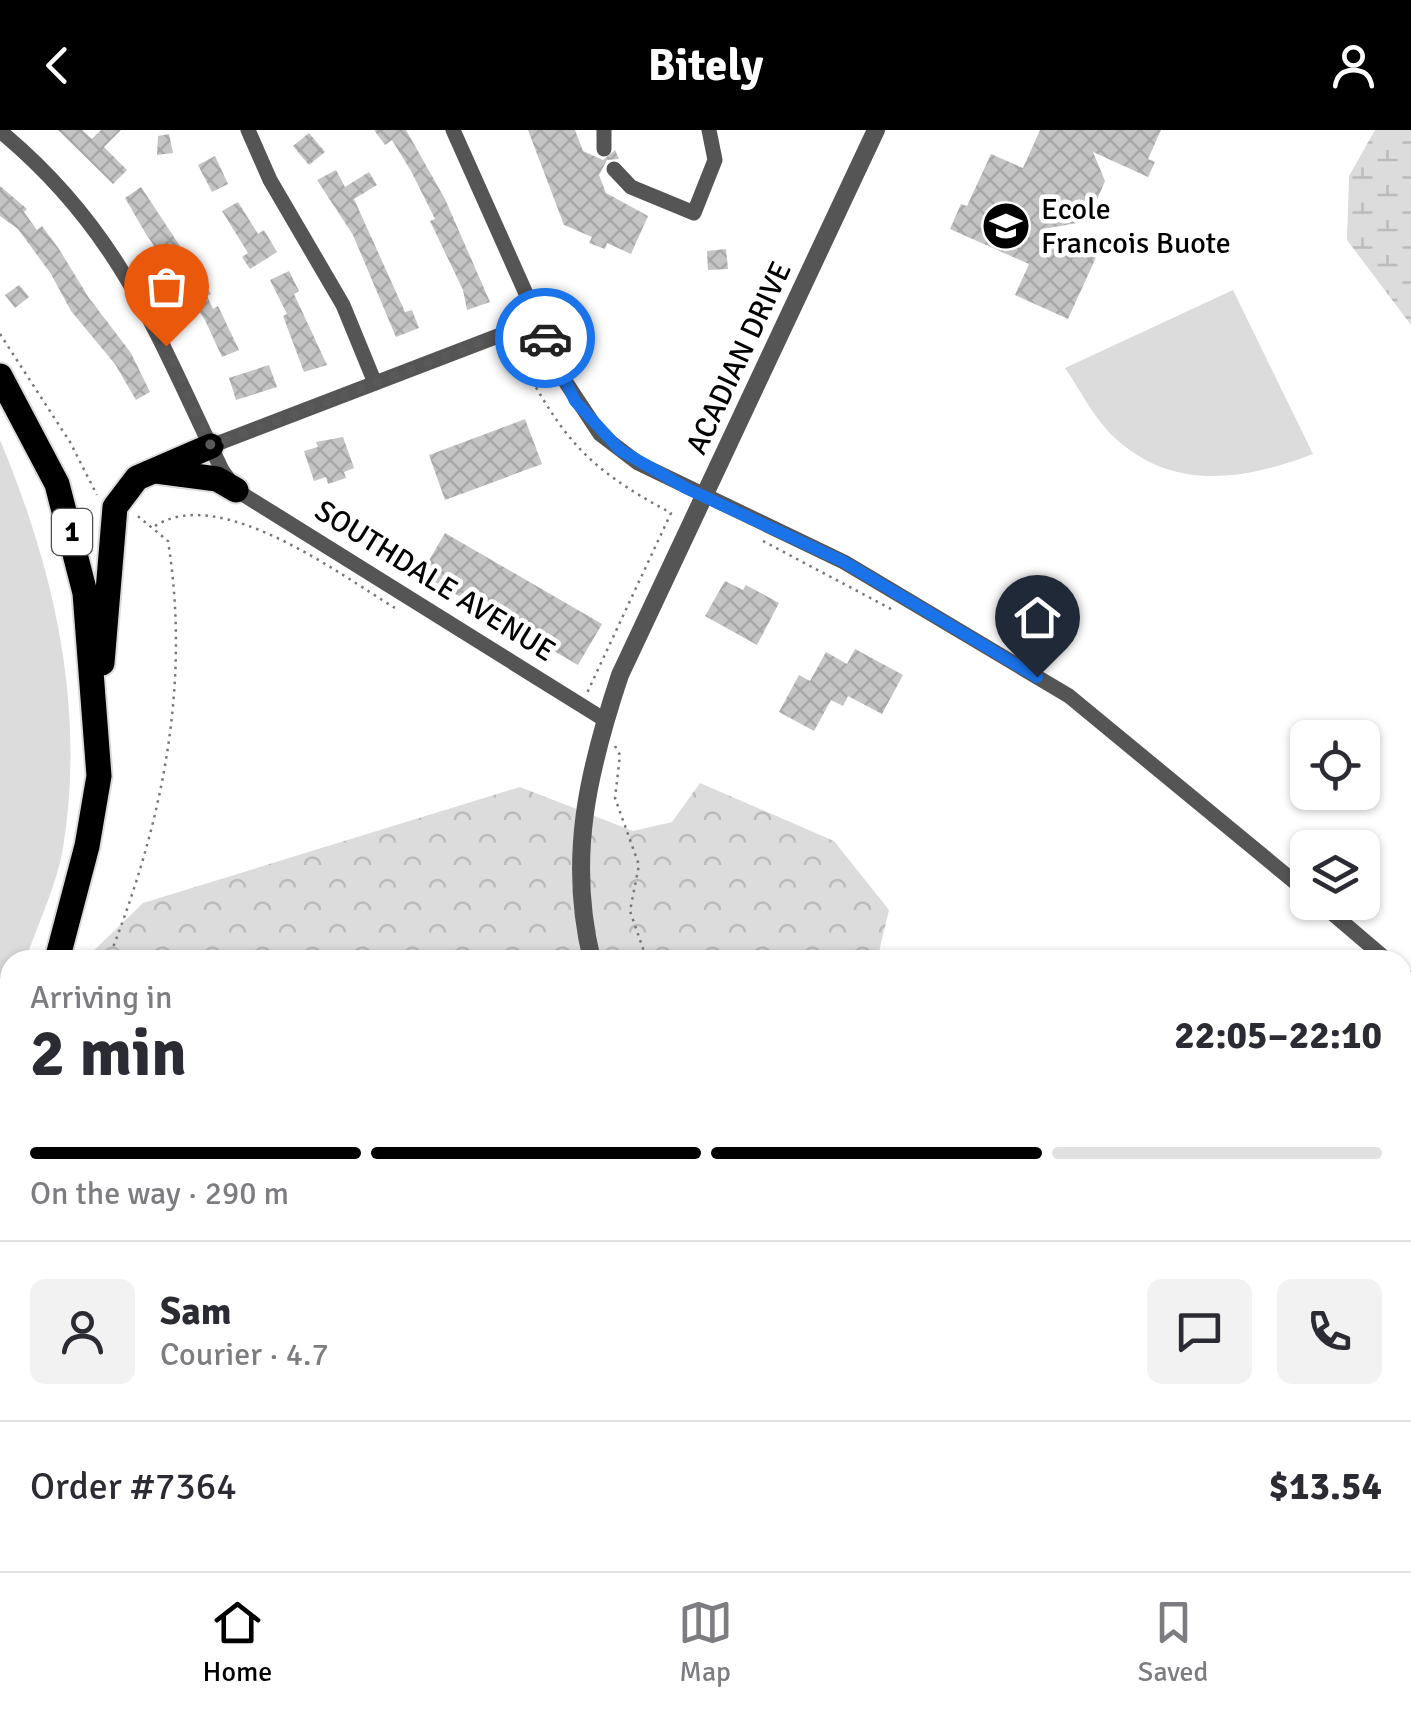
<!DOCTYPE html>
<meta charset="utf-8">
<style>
body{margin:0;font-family:Signika,sans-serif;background:#f2f2f3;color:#2b2b33;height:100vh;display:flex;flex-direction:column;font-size:38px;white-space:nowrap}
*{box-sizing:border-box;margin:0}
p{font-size:32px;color:#7c7c81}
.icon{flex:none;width:55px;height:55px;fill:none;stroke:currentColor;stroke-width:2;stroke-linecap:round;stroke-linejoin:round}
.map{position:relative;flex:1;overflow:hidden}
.side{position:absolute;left:0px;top:820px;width:1412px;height:622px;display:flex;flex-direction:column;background:#fff;border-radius:30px 30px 0 0;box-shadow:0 2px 8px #0004}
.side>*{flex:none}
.fabs{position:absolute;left:1290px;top:590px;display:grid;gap:20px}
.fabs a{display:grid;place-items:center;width:90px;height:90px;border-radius:15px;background:#fff;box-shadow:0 2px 8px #0004;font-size:50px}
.pin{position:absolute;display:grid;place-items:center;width:85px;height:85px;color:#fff;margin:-102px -42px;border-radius:50% 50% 50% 0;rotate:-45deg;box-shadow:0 0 10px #0007}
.pin .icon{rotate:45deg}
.courier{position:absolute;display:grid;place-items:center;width:100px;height:100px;margin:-50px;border:8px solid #1a73e8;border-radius:50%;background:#fff;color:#222;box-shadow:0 2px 12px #0007}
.overview em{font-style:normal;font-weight:700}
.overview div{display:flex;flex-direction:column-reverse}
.overview{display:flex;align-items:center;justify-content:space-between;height:170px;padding:0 30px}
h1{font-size:65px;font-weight:700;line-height:75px}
.bar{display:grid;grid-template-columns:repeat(4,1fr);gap:15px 10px;align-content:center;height:120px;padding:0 30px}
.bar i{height:12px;border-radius:8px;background:#e1e1e2}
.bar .on{background:#000}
.bar p{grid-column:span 4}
.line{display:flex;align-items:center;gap:25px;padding:0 30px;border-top:2px solid #e1e1e2}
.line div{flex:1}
.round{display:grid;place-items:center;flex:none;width:105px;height:105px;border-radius:15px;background:#f2f2f3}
header{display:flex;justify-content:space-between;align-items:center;height:130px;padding:0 30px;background:#000;color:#fff;font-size:45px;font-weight:700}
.menu{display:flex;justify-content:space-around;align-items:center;height:140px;border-top:2px solid #e1e1e2;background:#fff;font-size:28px;color:#7c7c81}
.menu a{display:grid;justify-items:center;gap:5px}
.menu .on{color:#000}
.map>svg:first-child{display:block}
</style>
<header><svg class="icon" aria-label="back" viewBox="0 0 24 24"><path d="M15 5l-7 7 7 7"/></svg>Bitely<svg class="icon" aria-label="person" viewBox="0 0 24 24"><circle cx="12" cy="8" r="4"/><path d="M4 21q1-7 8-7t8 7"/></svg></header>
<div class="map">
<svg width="1411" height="1441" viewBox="0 0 1411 1441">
<defs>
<pattern id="forest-crowns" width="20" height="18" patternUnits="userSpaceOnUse" patternTransform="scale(2.5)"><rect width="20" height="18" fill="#dcdcdc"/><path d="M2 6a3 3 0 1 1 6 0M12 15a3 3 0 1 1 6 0" fill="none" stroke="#bbb"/></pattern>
<pattern id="wetland-marsh" width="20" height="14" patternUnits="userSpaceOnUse" patternTransform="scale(2.5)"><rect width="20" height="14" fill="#dcdcdc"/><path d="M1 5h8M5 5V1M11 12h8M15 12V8" fill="none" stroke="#bbb"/></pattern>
<pattern id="building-cross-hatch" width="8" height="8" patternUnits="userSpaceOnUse" patternTransform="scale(2.5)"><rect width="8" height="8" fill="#c4c4c4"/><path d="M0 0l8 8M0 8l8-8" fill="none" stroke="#a7a7a7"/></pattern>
</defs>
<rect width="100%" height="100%" fill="#fff"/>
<g fill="#dcdcdc">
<path d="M1233 160 1313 324C1246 350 1173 362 1115 308 1095 290 1080 260 1065 238Z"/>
<path d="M0 310C54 439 86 577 63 718 57 754 39 791 27 826L10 830V857L0 876Z"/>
<path d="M0 1047 10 1050V1106L0 1104Z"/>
<path d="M0 1126 10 1130V1194L0 1192Z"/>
<path d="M49 1432 71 1437 75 1432 179 1433 189 1441H41Z"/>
</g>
<g fill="url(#forest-crowns)">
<path d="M700 653 834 711 889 780 877 830H84L143 773 520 657 633 701 672 692Z"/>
<path d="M10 859V1050L0 1047V863Z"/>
<path d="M1402 1063 1411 1065V1418L1403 1425Z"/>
<path d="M264 1432H878L882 1441H261Z"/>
<path d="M1023 1433V1432L1388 1433 1372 1441H1013Z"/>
</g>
<path fill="url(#wetland-marsh)" d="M1375 0H1411V195L1347 110 1349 46Z"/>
<g fill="url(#building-cross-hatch)">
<path d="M58 0H82L92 9 101 0H121L104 17 127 40 113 54Z"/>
<path d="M374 0H406L445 69 490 172 467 180 463 160 430 91 435 89 411 41 392 10 385 15Z"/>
<path d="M528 0H575L583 21 603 30 615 20 619 29 607 30 599 45 606 63 648 86 631 124 607 113 605 119 589 113 592 107 564 95Z"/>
<path d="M1040 0H1161L1148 29 1155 32 1148 47 1093 22 1105 51 1088 91 1043 99 1098 123 1068 189 1015 165 1029 134 950 99 961 74 967 76 991 24 1023 38Z"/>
<path d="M309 3 325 22 309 35 293 16Z"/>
<path d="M169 4 173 23 157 25 158 6Z"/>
<path d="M215 26 228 54 212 62 198 35Z"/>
<path d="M336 40 345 57 369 42 377 55 354 69 405 182 412 180 419 198 396 207 353 105 317 50Z"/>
<path d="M0 56 27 79 24 82 37 100 42 96 59 119 89 168 131 223 150 262 136 270 115 234 71 181 51 144 18 99 0 86Z"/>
<path d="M141 57 207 157 211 164 207 166 213 179 218 176 239 220 222 227 205 190 146 104 125 68Z"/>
<path d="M238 72 258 104 264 100 277 122 250 139 242 127 248 123 222 81Z"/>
<path d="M726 119 728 139 708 140 707 121Z"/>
<path d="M289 141 299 161 294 164 327 235 304 242 283 186 287 184 270 150Z"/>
<path d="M19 155 29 167 15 178 5 165Z"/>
<path d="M269 235 277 257 236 270 229 248Z"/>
<path d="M525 289 542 334 445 370 429 325Z"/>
<path d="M343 307 354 338 344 342 346 348 328 354 326 347 314 351 304 321 318 317 316 312Z"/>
<path d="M445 403 602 494 578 535 421 444Z"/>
<path d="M725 451 743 460 746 455 779 473 757 515 705 486Z"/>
<path d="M855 519 903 545 882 584 848 566 843 576 831 570 814 601 779 582 799 545 810 551 826 522 847 534Z"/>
</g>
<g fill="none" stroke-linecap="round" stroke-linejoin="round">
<g stroke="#dbdbdb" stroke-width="29">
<g id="trunk">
<path d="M0 246 57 354 85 463 99 646 87 716 57 830"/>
<path d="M156 341 217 349 236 360"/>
<path d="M102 533 115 377 137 348 211 316"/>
<path d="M0 937 10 922"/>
</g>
</g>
<g stroke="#777" stroke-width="2.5" stroke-dasharray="2.5 5" stroke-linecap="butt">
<path d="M0 204 70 312 97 365"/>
<path d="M514 218C562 306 581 335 671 383L587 563"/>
<path d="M155 396C220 354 339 444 395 478"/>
<path d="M763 411 893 480"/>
<path d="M615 616 620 625 615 668 639 735 630 781 647 830"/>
<path d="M108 830C162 695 191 556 168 411L134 383"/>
<path d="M0 1003 10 990"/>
<path d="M106 1432 117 1441"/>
<path d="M84 1441 91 1432"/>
<path d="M811 1441 812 1432"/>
<path d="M1190 1441 1208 1432"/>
</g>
<g stroke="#555" stroke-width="8">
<path d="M0 1116 10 1119"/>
<path d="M240 1441 242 1432"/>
</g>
<g stroke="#555" stroke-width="15">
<path d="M248 0 270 50 343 175 375 253"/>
<path d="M453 0 565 251 600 304 638 333 844 432 1069 566 1308 763"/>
<path d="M604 0V19"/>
<path d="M0 1C121 101 157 206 222 340L236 360 605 590"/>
<path d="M614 39 631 57 694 83 715 30 709 0"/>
<path d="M211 316 537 191"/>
<path d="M1319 772 1387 830"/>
<path d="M1402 843 1411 851"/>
<path d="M1402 1080 1411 1072"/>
<path d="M965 1441 975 1432"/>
</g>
<g stroke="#555" stroke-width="18">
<path d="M592 830C567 729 588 641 620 545L876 0"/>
<path d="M760 1441 762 1432"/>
</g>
<use href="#trunk" stroke="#000" stroke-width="25"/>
</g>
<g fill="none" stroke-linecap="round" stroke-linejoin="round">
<path stroke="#595959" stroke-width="10" stroke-dasharray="0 18" d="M166 216 211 316 538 191 545 208"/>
<path stroke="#1a73e8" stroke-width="12" d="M545 208 575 271 620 320 686 358 844 432 1037 547"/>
</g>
<defs>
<g id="school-disc" transform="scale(2.5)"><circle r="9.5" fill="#000" stroke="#fff"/><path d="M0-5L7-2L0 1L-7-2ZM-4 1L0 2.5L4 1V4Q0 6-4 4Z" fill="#fff"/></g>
</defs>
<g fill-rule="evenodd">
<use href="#school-disc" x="1006" y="96"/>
</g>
<g text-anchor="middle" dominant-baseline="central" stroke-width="9" stroke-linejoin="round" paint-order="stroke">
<rect fill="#fff" stroke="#4c4c4c" stroke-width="2.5" x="52" y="379" width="40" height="46" rx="8"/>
<g font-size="28" font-weight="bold" fill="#000">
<text x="72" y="402">1</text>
</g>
<g font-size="30" fill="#000" stroke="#fff" text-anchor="start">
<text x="1041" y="79">Ecole<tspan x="1041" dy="34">Francois Buote</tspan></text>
</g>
<g font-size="30" fill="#000" stroke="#fff">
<text transform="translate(739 228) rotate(-65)">ACADIAN DRIVE</text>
<text transform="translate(435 451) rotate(32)">SOUTHDALE AVENUE</text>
</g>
</g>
</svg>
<div class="fabs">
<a><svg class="icon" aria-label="locate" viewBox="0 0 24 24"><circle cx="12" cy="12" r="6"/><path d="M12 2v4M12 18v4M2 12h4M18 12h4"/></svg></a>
<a><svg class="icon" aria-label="layers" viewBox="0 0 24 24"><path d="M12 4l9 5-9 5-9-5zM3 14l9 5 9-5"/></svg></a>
</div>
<div class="pin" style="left:166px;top:216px;background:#ea580c"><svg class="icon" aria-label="bag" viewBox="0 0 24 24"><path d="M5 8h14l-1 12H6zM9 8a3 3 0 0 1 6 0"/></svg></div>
<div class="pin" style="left:1037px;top:547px;background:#1f2937"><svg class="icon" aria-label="home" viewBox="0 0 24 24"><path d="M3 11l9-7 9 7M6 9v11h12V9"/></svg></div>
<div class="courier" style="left:545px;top:208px"><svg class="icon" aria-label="car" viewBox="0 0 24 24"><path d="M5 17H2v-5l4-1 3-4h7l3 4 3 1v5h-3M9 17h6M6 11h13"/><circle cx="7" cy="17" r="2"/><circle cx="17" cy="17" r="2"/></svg></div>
<section class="side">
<div class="overview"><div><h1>2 min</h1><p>Arriving in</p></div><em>22:05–22:10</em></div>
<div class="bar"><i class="on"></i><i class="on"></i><i class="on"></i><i></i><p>On the way · 290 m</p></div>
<div class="line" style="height:180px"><a class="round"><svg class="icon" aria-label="person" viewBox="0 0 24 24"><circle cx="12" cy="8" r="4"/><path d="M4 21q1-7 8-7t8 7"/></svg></a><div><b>Sam</b><p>Courier · 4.7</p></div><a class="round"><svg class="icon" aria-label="chat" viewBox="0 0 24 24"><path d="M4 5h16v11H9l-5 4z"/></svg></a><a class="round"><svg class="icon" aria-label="phone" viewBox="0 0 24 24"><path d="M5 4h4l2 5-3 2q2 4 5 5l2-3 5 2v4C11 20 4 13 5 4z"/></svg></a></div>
<div class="line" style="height:130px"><div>Order #7364</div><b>$13.54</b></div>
</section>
</div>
<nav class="menu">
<a class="on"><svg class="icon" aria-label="home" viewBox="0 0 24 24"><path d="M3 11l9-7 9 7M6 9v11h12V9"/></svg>Home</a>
<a><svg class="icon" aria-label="map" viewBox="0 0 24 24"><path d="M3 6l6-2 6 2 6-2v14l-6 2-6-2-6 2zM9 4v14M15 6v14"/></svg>Map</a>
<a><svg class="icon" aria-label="saved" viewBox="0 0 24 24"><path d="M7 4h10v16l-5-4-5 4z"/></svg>Saved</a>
</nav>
